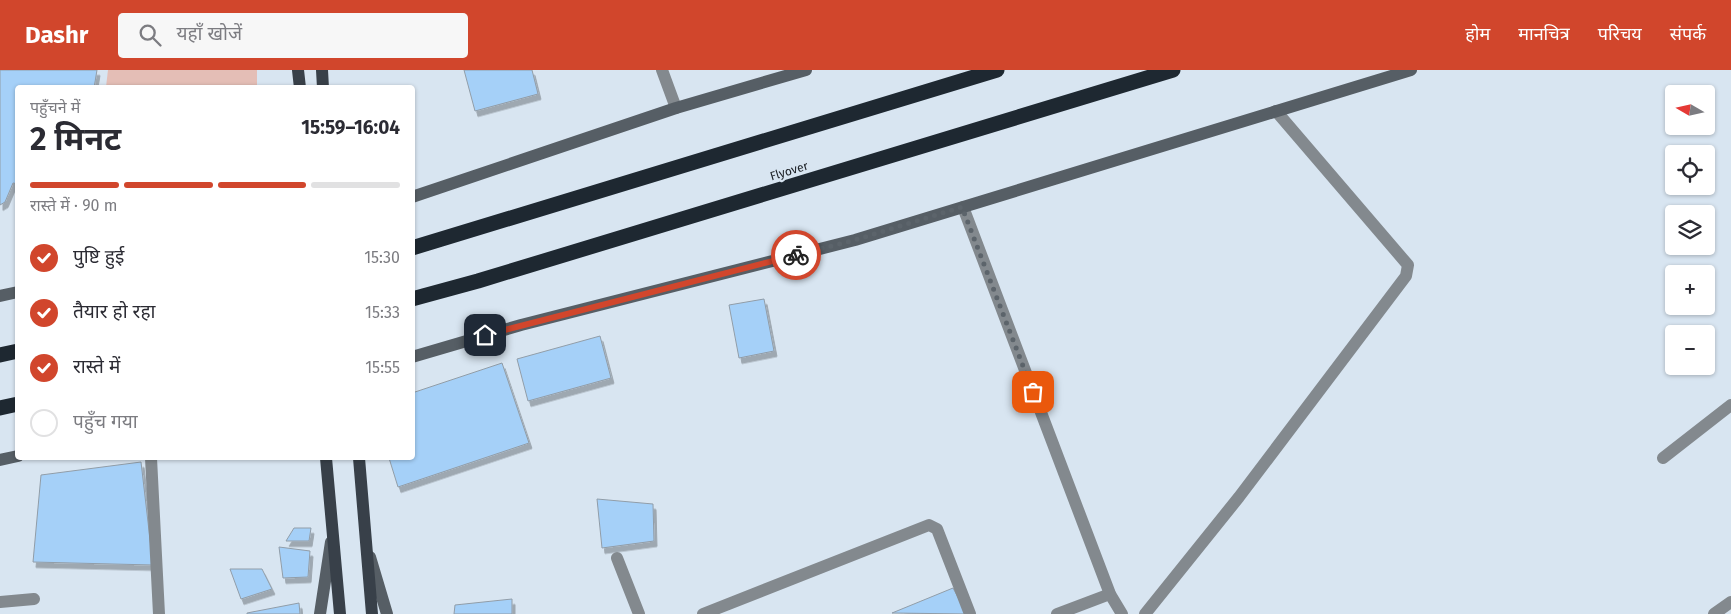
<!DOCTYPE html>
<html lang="hi">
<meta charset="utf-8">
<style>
body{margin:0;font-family:"Fira Sans","Noto Sans Devanagari",sans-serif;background:#f7f7f7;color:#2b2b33;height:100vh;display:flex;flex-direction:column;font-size:19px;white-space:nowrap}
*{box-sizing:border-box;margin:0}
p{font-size:16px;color:#7c7c81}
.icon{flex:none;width:28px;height:28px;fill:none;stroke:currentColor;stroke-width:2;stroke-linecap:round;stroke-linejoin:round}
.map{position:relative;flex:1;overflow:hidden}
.sheet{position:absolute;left:15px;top:15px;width:400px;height:375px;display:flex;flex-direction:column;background:#fff;border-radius:5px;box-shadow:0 1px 4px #0004}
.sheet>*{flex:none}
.needle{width:32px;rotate:279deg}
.fabs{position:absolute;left:1665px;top:15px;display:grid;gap:10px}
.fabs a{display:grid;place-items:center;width:50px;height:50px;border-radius:5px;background:#fff;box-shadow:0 1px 4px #0004;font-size:25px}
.pin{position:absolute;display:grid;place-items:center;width:42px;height:42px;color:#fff;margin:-21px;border-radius:10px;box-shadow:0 2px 8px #0006}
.courier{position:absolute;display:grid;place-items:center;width:50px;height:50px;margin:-25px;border:4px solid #d1462c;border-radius:50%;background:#fff;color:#222;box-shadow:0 1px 6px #0007}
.summary em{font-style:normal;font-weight:700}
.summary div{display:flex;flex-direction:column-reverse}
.summary{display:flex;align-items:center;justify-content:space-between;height:85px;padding:0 15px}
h1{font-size:32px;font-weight:700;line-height:38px}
.bar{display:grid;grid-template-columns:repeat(4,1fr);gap:8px 5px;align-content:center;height:60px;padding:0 15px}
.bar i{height:6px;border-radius:4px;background:#e1e1e2}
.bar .selected{background:#d1462c}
.bar p{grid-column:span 4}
ol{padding:0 15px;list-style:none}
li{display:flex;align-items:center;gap:15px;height:55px}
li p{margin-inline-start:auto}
li .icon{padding:5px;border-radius:50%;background:#d1462c;color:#fff;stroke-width:4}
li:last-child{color:#7c7c81}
li i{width:28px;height:28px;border:2px solid #e1e1e2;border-radius:50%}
header{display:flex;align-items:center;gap:30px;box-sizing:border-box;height:70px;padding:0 25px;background:#d1462c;color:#fff}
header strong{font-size:24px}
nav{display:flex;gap:28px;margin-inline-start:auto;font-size:18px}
.search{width:350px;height:45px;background:#f7f7f7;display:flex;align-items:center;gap:12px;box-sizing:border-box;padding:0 18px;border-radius:5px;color:#7c7c81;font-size:19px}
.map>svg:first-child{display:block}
</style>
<header>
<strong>Dashr</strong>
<div class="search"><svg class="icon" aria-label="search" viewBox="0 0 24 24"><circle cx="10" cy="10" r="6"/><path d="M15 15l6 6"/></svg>यहाँ खोजें</div>
<nav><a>होम</a><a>मानचित्र</a><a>परिचय</a><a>संपर्क</a></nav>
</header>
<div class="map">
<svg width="1731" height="544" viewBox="0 0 1731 544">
<defs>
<filter id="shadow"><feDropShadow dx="3" dy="5.5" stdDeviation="0" flood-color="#0004"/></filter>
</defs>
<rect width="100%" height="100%" fill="#d8e5f1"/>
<path fill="#e4beb6" d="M108 0H257V17H106Z"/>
<g fill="#a5d0f8" stroke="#919da8" filter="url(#shadow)">
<path d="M0 0H97L94 18H18V114L13 113 5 132 0 135Z"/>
<path d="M464 0H532L538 24 475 41Z"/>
<path d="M764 229 774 281 739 288 729 235Z"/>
<path d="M600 266 611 308 528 331 517 289Z"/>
<path d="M502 293 529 373 398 417 389 388H412V323Z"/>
<path d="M141 392 153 495 33 492 41 405Z"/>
<path d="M597 429 653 434 654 471 602 478Z"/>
<path d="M294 458H311L309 471H286Z"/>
<path d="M279 477 310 481 308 507 283 508Z"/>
<path d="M230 499H262L272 519 241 529Z"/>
<path d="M953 518 967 544 892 543Z"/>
<path d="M512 529V544H454L455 535Z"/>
<path d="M299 533 300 544H247V543Z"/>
</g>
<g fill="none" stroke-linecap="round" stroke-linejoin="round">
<g stroke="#83898e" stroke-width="12">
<path d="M662 0 676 38"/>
<path d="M963 137 1110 524 1122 544"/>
<path d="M151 388 159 544"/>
<path d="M1663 388 1731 335"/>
<path d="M617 488 639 544"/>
<path d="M0 532 34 529"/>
<path d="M703 544 929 455 937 459 970 544"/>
<path d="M1057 544 1110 524"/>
<path d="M1145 544 1239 427 1406 206 1408 195 1276 41"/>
<path d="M1714 544 1731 532"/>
</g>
<g stroke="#565e65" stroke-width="12">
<path d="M412 127 676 38 806 0"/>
<path d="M0 226 18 222"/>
<path d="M412 287 521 255 855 170 1411 0"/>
<path d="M0 390 18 386"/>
<path d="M370 487 387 544"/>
<path d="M320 544 331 472"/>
</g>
<g stroke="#384049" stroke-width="12">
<path d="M298 0 300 18"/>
<path d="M322 0 323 18"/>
<path d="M326 388 340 544"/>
<path d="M359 388 372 544"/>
</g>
<g stroke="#1e2831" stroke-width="15">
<path d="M412 178 997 0"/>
<path d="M412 229 478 211 1173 0"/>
<path d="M0 285 18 281"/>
<path d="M0 338 18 334"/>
</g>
</g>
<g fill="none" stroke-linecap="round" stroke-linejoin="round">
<path stroke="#5c646b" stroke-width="5" stroke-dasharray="0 9" d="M796 185 855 170 962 137 1033 322"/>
<path stroke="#d1462c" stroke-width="6" d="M485 265 796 185"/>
</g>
<g text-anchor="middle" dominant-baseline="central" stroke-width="4.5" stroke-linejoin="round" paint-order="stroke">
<g font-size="12" fill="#1a1e23" stroke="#d8e5f1">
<text transform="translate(789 101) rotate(-17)">Flyover</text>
</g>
</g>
</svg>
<div class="fabs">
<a><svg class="needle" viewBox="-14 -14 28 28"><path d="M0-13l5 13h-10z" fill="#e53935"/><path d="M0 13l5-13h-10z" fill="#7c7c81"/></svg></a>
<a><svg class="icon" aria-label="locate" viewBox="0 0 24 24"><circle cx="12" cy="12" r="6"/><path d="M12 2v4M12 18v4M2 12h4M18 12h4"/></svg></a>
<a><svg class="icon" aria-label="layers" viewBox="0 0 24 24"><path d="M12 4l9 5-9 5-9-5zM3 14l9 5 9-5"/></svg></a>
<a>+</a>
<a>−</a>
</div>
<div class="pin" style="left:1033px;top:322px;background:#ea580c"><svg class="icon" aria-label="bag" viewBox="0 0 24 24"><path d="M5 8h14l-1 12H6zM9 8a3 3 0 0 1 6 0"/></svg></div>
<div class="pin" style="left:485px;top:265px;background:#1f2937"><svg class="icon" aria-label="home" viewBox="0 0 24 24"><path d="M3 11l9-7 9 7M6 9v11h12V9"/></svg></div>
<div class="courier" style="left:796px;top:185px"><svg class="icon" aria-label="bike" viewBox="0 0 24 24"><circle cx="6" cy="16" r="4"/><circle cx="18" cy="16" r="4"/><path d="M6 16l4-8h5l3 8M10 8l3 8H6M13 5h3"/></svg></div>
<section class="sheet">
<div class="summary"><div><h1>2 मिनट</h1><p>पहुँचने में</p></div><em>15:59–16:04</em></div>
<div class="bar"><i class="selected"></i><i class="selected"></i><i class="selected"></i><i></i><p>रास्ते में · 90 m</p></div>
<ol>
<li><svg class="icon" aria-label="check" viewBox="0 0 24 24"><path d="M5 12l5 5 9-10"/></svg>पुष्टि हुई<p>15:30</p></li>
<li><svg class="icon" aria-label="check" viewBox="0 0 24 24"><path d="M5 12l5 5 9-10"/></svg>तैयार हो रहा<p>15:33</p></li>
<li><svg class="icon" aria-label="check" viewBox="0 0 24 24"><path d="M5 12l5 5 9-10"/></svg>रास्ते में<p>15:55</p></li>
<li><i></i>पहुँच गया</li>
</ol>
</section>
</div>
